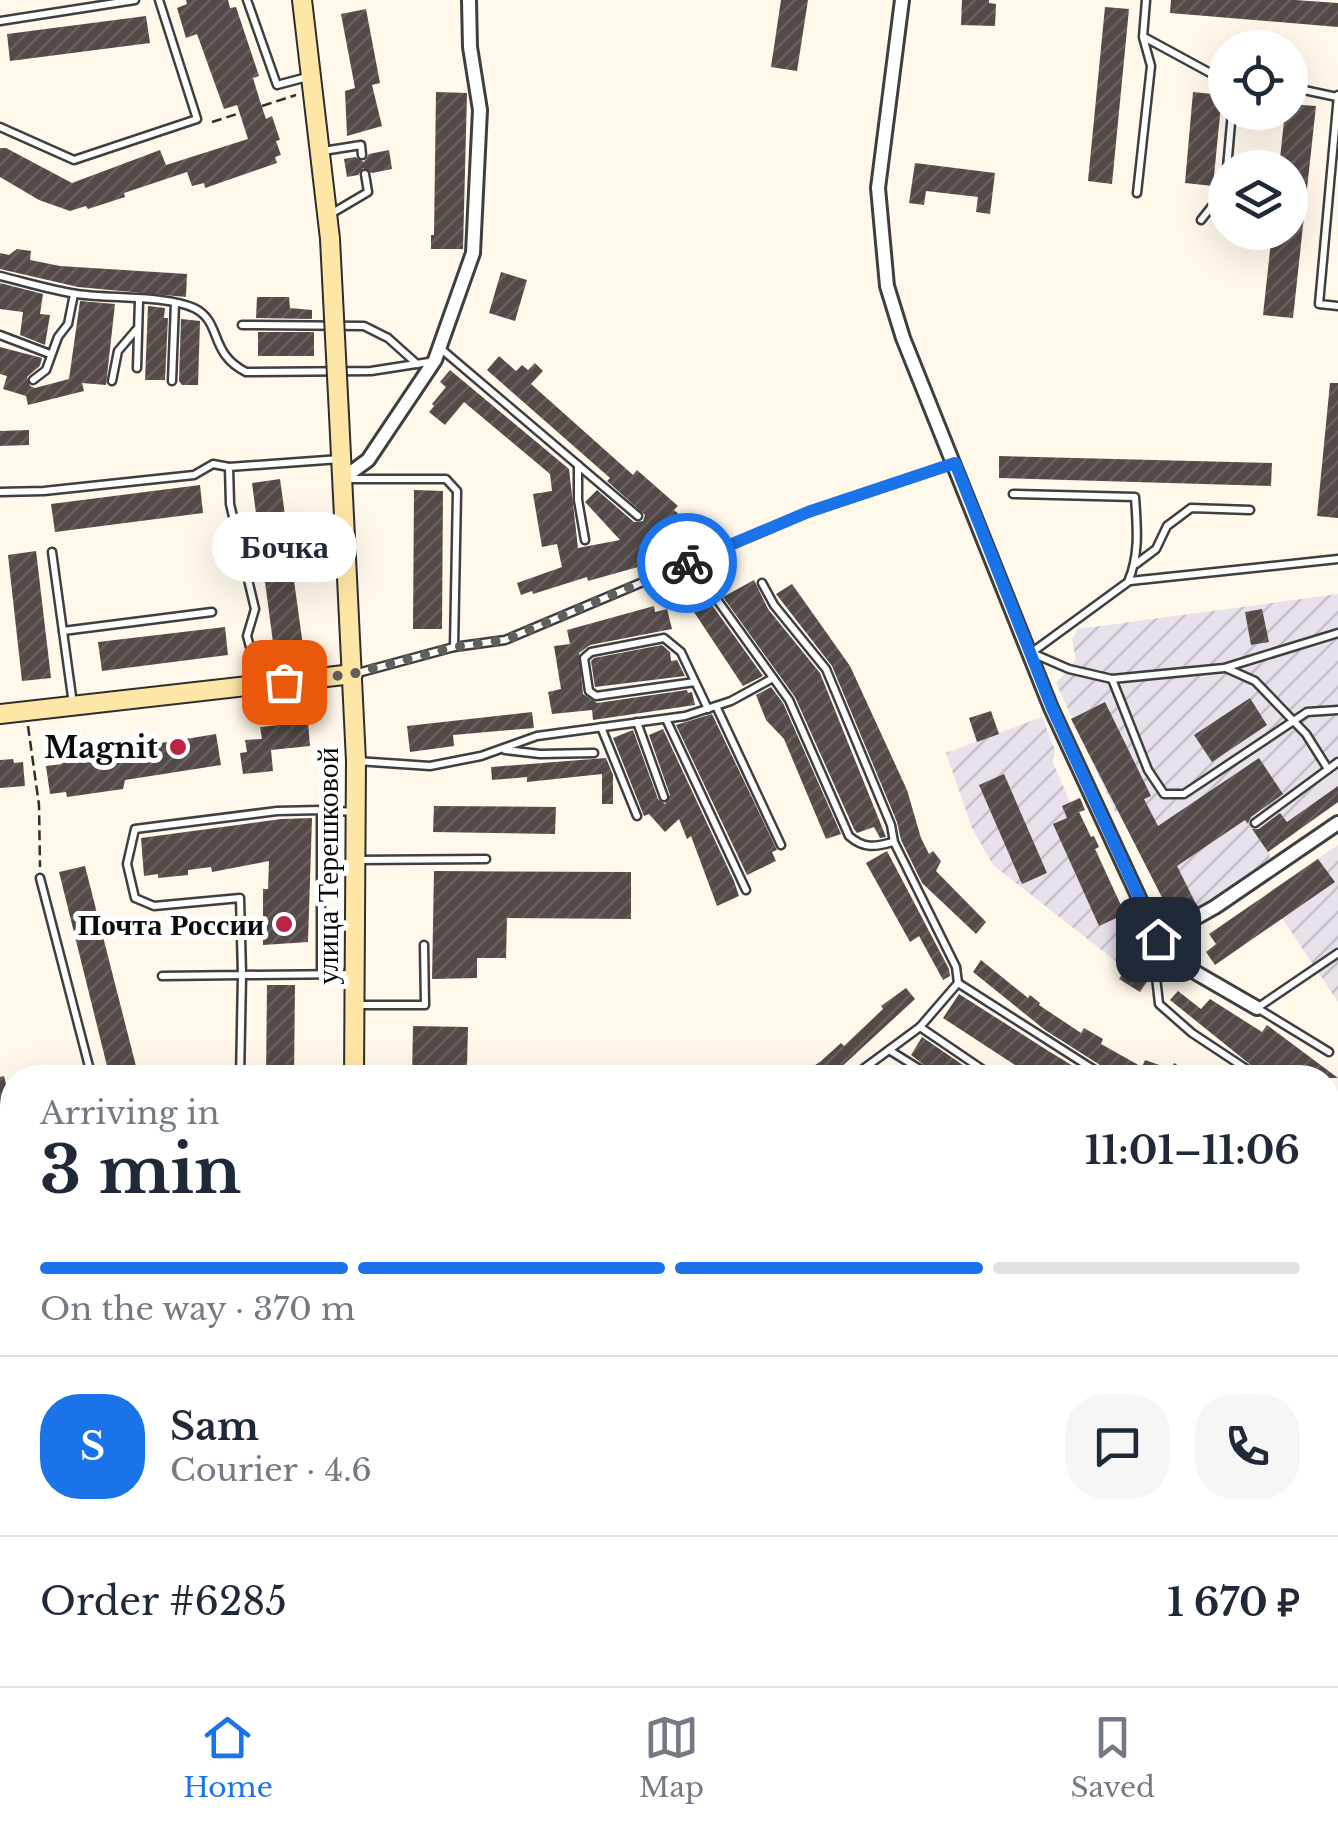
<!DOCTYPE html>
<meta charset="utf-8">
<style>
body{margin:0;font-family:"Libre Baskerville",serif;background:#f6f6f7;color:#1f2937;height:100vh;display:flex;flex-direction:column;font-size:38px;white-space:nowrap}
*{box-sizing:border-box;margin:0}
p{font-size:32px;color:#747a83}
.icon{flex:none;width:55px;height:55px;fill:none;stroke:currentColor;stroke-width:2;stroke-linecap:round;stroke-linejoin:round}
.map{position:relative;flex:1;overflow:hidden}
.drawer{position:absolute;left:0px;top:1065px;width:1340px;height:622px;display:flex;flex-direction:column;background:#fff;border-radius:40px 40px 0 0;box-shadow:0 10px 40px #0002}
.drawer>*{flex:none}
.controls{position:absolute;left:1208px;top:30px;display:grid;gap:20px}
.controls a{display:grid;place-items:center;width:100px;height:100px;border-radius:50%;background:#fff;box-shadow:0 10px 40px #0002;font-size:50px}
.pin{position:absolute;display:grid;place-items:center;width:85px;height:85px;color:#fff;margin:-42px;border-radius:20px;box-shadow:0 5px 15px #0006}
.courier{position:absolute;display:grid;place-items:center;width:100px;height:100px;margin:-50px;border:8px solid #1a73e8;border-radius:50%;background:#fff;color:#222;box-shadow:0 2px 12px #0007}
.bubble{position:absolute;height:70px;border-radius:35px;background:#fff;box-shadow:0 10px 40px #0002;font-size:32px;font-weight:700;line-height:70px;text-align:center}
.overview em{font-style:normal;font-weight:700}
.overview div{display:flex;flex-direction:column-reverse}
.overview{display:flex;align-items:center;justify-content:space-between;height:170px;padding:0 40px}
h1{font-size:65px;font-weight:700;line-height:75px}
.bar{display:grid;grid-template-columns:repeat(4,1fr);gap:15px 10px;align-content:center;height:120px;padding:0 40px}
.bar i{height:12px;border-radius:8px;background:#e0e1e3}
.bar .on{background:#1a73e8}
.bar p{grid-column:span 4}
.line{display:flex;align-items:center;gap:25px;padding:0 40px;border-top:2px solid #e0e1e3}
.line div{flex:1}
.round{display:grid;place-items:center;flex:none;width:105px;height:105px;border-radius:40px;background:#f6f6f7}
.tabs{display:flex;justify-content:space-around;align-items:center;height:140px;border-top:2px solid #e0e1e3;background:#fff;font-size:28px;color:#747a83}
.tabs a{display:grid;justify-items:center;gap:5px}
.tabs .on{color:#1a73e8}
.map>svg:first-child{display:block}
</style>
<div class="map">
<svg width="1338" height="1686" viewBox="0 0 1338 1686">
<defs>
<pattern id="industrial-furrows" width="10" height="10" patternUnits="userSpaceOnUse" patternTransform="scale(2.5)"><rect width="10" height="10" fill="#e8e0eb"/><path d="M-1 1l2-2M0 10L10 0M9 11l2-2" fill="none" stroke="#c6bfc8"/></pattern>
<pattern id="building-hatch" width="6" height="6" patternUnits="userSpaceOnUse" patternTransform="scale(2.5)"><rect width="6" height="6" fill="#544b48"/><path d="M-1 1l2-2M0 6l6-6M5 7l2-2" fill="none" stroke="#68605e"/></pattern>
</defs>
<rect width="100%" height="100%" fill="#fff8eb"/>
<g fill="url(#industrial-furrows)">
<path d="M1338 594V803L1269 851 1271 863 1199 910 1174 922 1120 812 1116 813 1056 683 1076 660 1072 639 1078 629Z"/>
<path d="M1042 717 1055 750 1053 763 1070 802 1080 798 1085 810 1079 813 1090 837 1094 836 1099 847 1096 849 1137 948 1123 967 993 865 972 828 946 753Z"/>
<path d="M1338 845V1002L1266 894Z"/>
</g>
<rect fill="#e8efc7" x="159" y="1675" width="63" height="11"/>
<g fill="url(#building-hatch)">
<path d="M186 0H228L230 8 236 7 259 76 253 78 259 98 266 119 272 116 280 140 276 141 281 155 275 157 277 163 205 188 204 183 192 186 187 172 124 193 125 197 88 209 86 206 70 211 39 200 0 177V148H6L72 183 160 150 166 165 248 139 237 105 224 109 197 34 186 38 177 8 187 4Z"/>
<path d="M781 0H808L797 71 771 67Z"/>
<path d="M962 0H989V3L996 4 995 26 961 25Z"/>
<path d="M1171 0H1295L1338 3V27L1170 13Z"/>
<path d="M1105 7 1129 9 1112 184 1088 181Z"/>
<path d="M366 9 380 83 372 85 382 126 347 136 345 91 355 88 341 14Z"/>
<path d="M146 16 150 43 10 61 7 34Z"/>
<path d="M436 92 467 93 463 249H431V235H434Z"/>
<path d="M1193 92 1222 95 1213 186 1185 183Z"/>
<path d="M1290 104 1316 106 1293 318 1263 315 1272 232H1290V168H1279L1285 112H1290Z"/>
<path d="M389 150 392 169 372 173 363 168 358 175 347 177 344 159 355 157 364 162 369 154Z"/>
<path d="M915 163 995 173 990 214 976 212 978 197 926 191 924 205 909 203Z"/>
<path d="M17 249 31 251 30 260 60 266 187 274 186 297 78 287 0 269V253L9 255Z"/>
<path d="M501 272 527 280 515 321 489 313Z"/>
<path d="M0 283 43 294 40 314 50 315 45 345 20 335 23 312 0 309Z"/>
<path d="M257 297H289L290 308 312 310V319L256 318Z"/>
<path d="M80 301 115 304 106 385 82 383 84 391 28 405 26 396 3 389 7 376 0 374V347L42 358 40 366 27 377 30 386 35 388 69 379Z"/>
<path d="M148 306 165 308 164 318H168L165 380H145Z"/>
<path d="M181 319 200 321 198 385H182L179 381Z"/>
<rect x="258" y="332" width="56" height="24"/>
<path d="M499 356 516 371 522 365 528 370 535 363 543 371 531 384 633 475 637 470 678 506 674 510 684 519 665 542 668 548 656 556 653 550 654 557 638 567 588 581 587 577 533 594 532 591 521 595 517 583 562 567 557 544 542 547 533 494 552 491 550 474 464 402 445 425 429 412 434 406 432 404 446 387 440 382 450 370 569 469 578 548 620 540 585 502 597 490 634 522 643 521 645 515 607 481 610 478 487 370Z"/>
<path d="M1330 383H1338V518L1317 516Z"/>
<path d="M29 430V445L0 446V431Z"/>
<path d="M999 456 1272 463 1271 486 999 478Z"/>
<path d="M280 479 303 646 274 650 252 483Z"/>
<path d="M200 485 203 513 55 532 51 504Z"/>
<path d="M414 490 443 491 442 629H413Z"/>
<path d="M36 551 51 678 22 681 8 555Z"/>
<path d="M754 580 768 609 820 673 886 837 880 838 874 827 857 833 854 829 795 697 723 597Z"/>
<path d="M792 584 850 666 907 790 921 838 929 854 933 851 941 861 936 871 986 922 976 934 922 883 901 840 897 822 832 666 776 594Z"/>
<path d="M706 595 712 605 763 676 743 686 690 606Z"/>
<path d="M654 606 655 612 667 609 672 629 590 645 579 653 583 694 597 703 687 690 688 693 692 692 695 705 593 720 592 710 552 714 548 692 561 689 554 646 570 644 567 630Z"/>
<path d="M1262 609 1269 642 1251 645 1245 612Z"/>
<path d="M225 627 228 655 102 671 98 642Z"/>
<path d="M662 645 670 652 671 661 677 660 685 676 595 687 591 661 594 658Z"/>
<path d="M771 687 783 703 841 834 826 839 784 739 766 720 756 695Z"/>
<path d="M1250 698 1267 725 1212 762 1194 735Z"/>
<path d="M1105 702 1151 796 1144 799 1158 826 1259 758 1283 794 1251 817 1248 824 1245 820 1177 866 1197 906 1173 919 1071 719Z"/>
<path d="M991 711 999 734 977 742 969 718Z"/>
<path d="M532 712 534 728 453 735 454 746 410 752 407 726Z"/>
<path d="M712 714 777 850 772 852 776 861 747 875 676 725Z"/>
<path d="M308 722 310 746 271 750 273 771 243 774 240 753 247 752 245 740 262 739 260 727Z"/>
<path d="M663 729 734 881 739 896 717 906 691 836 687 839 679 819 665 832 649 814 644 816 613 738 633 730 658 799 665 804 670 795 649 735Z"/>
<path d="M216 734 221 765 125 780 123 789 67 797 66 792 50 794 46 766 62 764 60 756 73 754 72 750 89 747 90 752 105 750 106 758 132 756 131 748Z"/>
<path d="M606 758 613 775V804H602V774L527 782V777L492 780 491 767Z"/>
<path d="M13 759 14 763 23 762 25 786 0 788V760Z"/>
<path d="M1004 774 1047 873 1022 884 979 785Z"/>
<path d="M1338 786V802L1268 852 1252 829H1259L1280 813 1287 822Z"/>
<path d="M1080 798 1085 810 1079 812 1091 837 1094 836 1099 847 1095 849 1125 914 1099 926 1053 824 1067 818 1062 806Z"/>
<path d="M434 806 556 807 555 834 433 832Z"/>
<path d="M312 818 308 942 263 945V889H268L269 861 212 872 211 867 188 870V875L158 878V874L144 876 141 838 281 819Z"/>
<path d="M887 851 949 969 950 976 943 980 919 936 910 942 866 863Z"/>
<path d="M1318 859 1335 882 1215 965 1206 952 1216 944 1209 934Z"/>
<path d="M85 866 139 1078H110L59 872Z"/>
<path d="M434 871 631 872V919L507 918 506 958H477V978L432 979Z"/>
<path d="M981 960 1028 998 1030 995 1040 1003 1039 1005 1081 1033 1084 1028 1103 1039 1101 1044 1142 1067 1145 1060 1171 1069 1174 1063 1200 1078H1114L1111 1072 1045 1030 973 972Z"/>
<path d="M1128 966 1148 980 1140 992 1119 979Z"/>
<path d="M267 985H295L294 1078H266Z"/>
<path d="M906 988 915 999 837 1071 827 1078H794L820 1062 841 1043 844 1046 883 1009 881 1006Z"/>
<path d="M1178 991 1201 1009 1210 999 1262 1032 1267 1025 1338 1078H1267L1170 1000Z"/>
<path d="M959 994 1050 1052 1093 1078H1035L943 1018Z"/>
<path d="M413 1026 468 1027 467 1067 441 1066V1078H412Z"/>
<path d="M922 1037 982 1078H941L911 1055Z"/>
<path d="M4 1076 12 1109V1209L9 1210 0 1178V1077Z"/>
<path d="M12 1411V1456L0 1459V1415Z"/>
<path d="M630 1675H658V1686H629Z"/>
<rect x="723" y="1675" width="29" height="11"/>
<rect x="825" y="1675" width="29" height="11"/>
<path d="M1127 1675H1175L1189 1686H1141Z"/>
</g>
<g fill="none" stroke-linecap="round" stroke-linejoin="round">
<g stroke="#3f3f3f" stroke-width="11">
<g id="lane">
<path d="M247 0 277 85 311 76"/>
<path d="M0 21 135 0"/>
<path d="M1144 37 1225 81"/>
<path d="M1290 87 1337 97"/>
<path d="M1338 95 1319 304 1338 306"/>
<path d="M0 127 74 160 197 119 159 0"/>
<path d="M323 151 361 145 362 155"/>
<path d="M1227 168 1232 112"/>
<path d="M1137 193 1151 66 1143 37 1146 0"/>
<path d="M329 215 368 192 365 174"/>
<path d="M1201 220 1224 191 1225 183"/>
<path d="M0 276C25 282 51 290 77 294 109 299 166 295 194 308 223 322 208 353 246 372L371 371 429 362"/>
<path d="M242 325 364 326 388 338 417 364"/>
<path d="M0 335 50 354"/>
<path d="M440 348 638 516"/>
<path d="M137 368 139 300"/>
<path d="M33 380 46 370 58 337 68 324 74 294"/>
<path d="M112 381 118 351 136 330"/>
<path d="M172 381 175 303"/>
<path d="M578 465V500L585 540"/>
<path d="M348 479H446L457 491 454 647"/>
<path d="M0 492 44 491 194 475 213 464 229 467"/>
<path d="M1013 494 1135 497C1137 527 1140 554 1128 582L1031 653"/>
<path d="M52 552 73 704"/>
<path d="M1136 564 1156 549 1167 526 1191 508 1250 510"/>
<path d="M1130 581 1338 559"/>
<path d="M762 583 774 605 826 669 891 825 894 842 956 967 958 983 920 1027 851 1078"/>
<path d="M718 601 789 700 849 836C864 849 875 847 893 842"/>
<path d="M63 631 212 612"/>
<path d="M1032 653 1069 669 1112 679 1224 668 1338 633"/>
<path d="M1226 668 1255 681 1306 734 1328 769"/>
<path d="M354 674 454 647 505 640 809 512 953 464"/>
<path d="M1112 679 1148 770 1164 794H1184L1307 712 1338 710"/>
<path d="M695 682 596 696 589 691 584 658 591 652 664 638 681 652 708 709"/>
<path d="M260 683 247 636 255 609 230 504 229 467 340 459"/>
<path d="M716 706 781 845"/>
<path d="M666 719 746 890"/>
<path d="M637 722 664 797"/>
<path d="M601 727 637 816"/>
<path d="M505 750 540 754 594 753"/>
<path d="M357 761 430 766 481 756 537 736 685 716 731 701 773 678"/>
<path d="M321 810 355 812"/>
<path d="M1255 823 1338 762"/>
<path d="M356 860 486 859"/>
<path d="M40 878 92 1078"/>
<path d="M1161 946 1156 977 1159 1004 1192 1033 1260 1078"/>
<path d="M162 976 242 975 240 898 154 906 135 898 127 864 135 829 277 811 321 810V972"/>
<path d="M958 983 1107 1078"/>
<path d="M356 1005H425L424 945"/>
<path d="M920 1027 995 1078"/>
<path d="M889 1050 934 1078"/>
<path d="M1329 1052 1257 1008 1338 953"/>
<path d="M240 1078 242 975 354 974"/>
<path d="M1328 1117 1338 1125"/>
<path d="M1328 1179 1338 1185"/>
<path d="M1328 1212 1338 1219"/>
<path d="M1328 1249 1338 1229"/>
<path d="M0 1250 4 1262 1 1264"/>
<path d="M12 1253 4 1262 12 1296"/>
<path d="M1328 1288 1338 1295"/>
<path d="M1328 1340 1338 1343"/>
<path d="M1328 1439 1338 1418"/>
<path d="M1328 1632 1336 1634 1338 1639"/>
<path d="M94 1675 97 1686"/>
<path d="M262 1686V1675"/>
<path d="M622 1686 623 1675"/>
<path d="M698 1686V1675"/>
<path d="M776 1686V1675"/>
<path d="M1254 1686 1263 1675"/>
</g>
</g>
<g stroke="#3f3f3f" stroke-width="18">
<g id="street">
<path d="M902 0 878 188 887 286 903 338 1051 708 1158 939 1186 967 1257 1008"/>
<path d="M342 479 368 460 435 360 473 253 480 110 470 47 469 0"/>
<path d="M1158 939 1215 907 1338 823"/>
<path d="M1205 1675 1218 1686"/>
</g>
</g>
<g stroke="#2e2e2e" stroke-width="22">
<g id="secondary">
<path d="M302 0 330 239"/>
<path d="M339 415 356 761 354 1078"/>
<path d="M0 714 353 674"/>
<path d="M351 1675V1686"/>
</g>
</g>
<g stroke="#2e2e2e" stroke-width="2.5" stroke-dasharray="10 5" stroke-linecap="butt">
<path d="M262 106 296 95"/>
<path d="M212 122 240 113"/>
<path d="M28 726 39 805 40 867"/>
</g>
<use href="#lane" stroke="#fff" stroke-width="6"/>
<use href="#street" stroke="#fff" stroke-width="12"/>
<use href="#secondary" stroke="#fee7a6" stroke-width="18"/>
<g stroke="#2e2e2e" stroke-width="22" stroke-linecap="butt">
<path id="secondary-bridge" d="M330 239 339 415"/>
</g>
<use href="#secondary-bridge" stroke="#fee7a6" stroke-width="18"/>
</g>
<g fill="none" stroke-linecap="round" stroke-linejoin="round">
<path stroke="#615f5a" stroke-width="10" stroke-dasharray="0 18" d="M284 682 352 674 454 647 505 640 687 563"/>
<path stroke="#1a73e8" stroke-width="12" d="M687 563 808 512 955 463 1052 708 1158 939"/>
</g>
<g fill="#ba2544" stroke="#fff" stroke-width="4">
<circle cx="178" cy="747" r="10"/>
<circle cx="284" cy="924" r="10"/>
</g>
<g text-anchor="middle" dominant-baseline="central" stroke-width="10" stroke-linejoin="round" paint-order="stroke">
<g font-size="30" font-weight="bold" fill="#0c0c0c" stroke="#fff" text-anchor="end">
<text x="158" y="747">Magnit</text>
<text x="264" y="924">Почта России</text>
</g>
<g font-size="30" fill="#0c0c0c" stroke="#fff">
<text transform="translate(327 866) rotate(-90)">улица Терешковой</text>
</g>
</g>
</svg>
<div class="controls">
<a><svg class="icon" aria-label="locate" viewBox="0 0 24 24"><circle cx="12" cy="12" r="6"/><path d="M12 2v4M12 18v4M2 12h4M18 12h4"/></svg></a>
<a><svg class="icon" aria-label="layers" viewBox="0 0 24 24"><path d="M12 4l9 5-9 5-9-5zM3 14l9 5 9-5"/></svg></a>
</div>
<div class="pin" style="left:284px;top:682px;background:#ea580c"><svg class="icon" aria-label="bag" viewBox="0 0 24 24"><path d="M5 8h14l-1 12H6zM9 8a3 3 0 0 1 6 0"/></svg></div>
<div class="pin" style="left:1158px;top:939px;background:#1f2937"><svg class="icon" aria-label="home" viewBox="0 0 24 24"><path d="M3 11l9-7 9 7M6 9v11h12V9"/></svg></div>
<div class="courier" style="left:687px;top:563px"><svg class="icon" aria-label="bike" viewBox="0 0 24 24"><circle cx="6" cy="16" r="4"/><circle cx="18" cy="16" r="4"/><path d="M6 16l4-8h5l3 8M10 8l3 8H6M13 5h3"/></svg></div>
<div class="bubble" style="left:212px;top:512px;width:145px">Бочка</div>
<section class="drawer">
<div class="overview"><div><h1>3 min</h1><p>Arriving in</p></div><em>11:01–11:06</em></div>
<div class="bar"><i class="on"></i><i class="on"></i><i class="on"></i><i></i><p>On the way · 370 m</p></div>
<div class="line" style="height:180px"><b class="round" style="background:#1a73e8;color:#fff">S</b><div><b>Sam</b><p>Courier · 4.6</p></div><a class="round"><svg class="icon" aria-label="chat" viewBox="0 0 24 24"><path d="M4 5h16v11H9l-5 4z"/></svg></a><a class="round"><svg class="icon" aria-label="phone" viewBox="0 0 24 24"><path d="M5 4h4l2 5-3 2q2 4 5 5l2-3 5 2v4C11 20 4 13 5 4z"/></svg></a></div>
<div class="line" style="height:130px"><div>Order #6285</div><b>1 670 ₽</b></div>
</section>
</div>
<nav class="tabs">
<a class="on"><svg class="icon" aria-label="home" viewBox="0 0 24 24"><path d="M3 11l9-7 9 7M6 9v11h12V9"/></svg>Home</a>
<a><svg class="icon" aria-label="map" viewBox="0 0 24 24"><path d="M3 6l6-2 6 2 6-2v14l-6 2-6-2-6 2zM9 4v14M15 6v14"/></svg>Map</a>
<a><svg class="icon" aria-label="saved" viewBox="0 0 24 24"><path d="M7 4h10v16l-5-4-5 4z"/></svg>Saved</a>
</nav>
